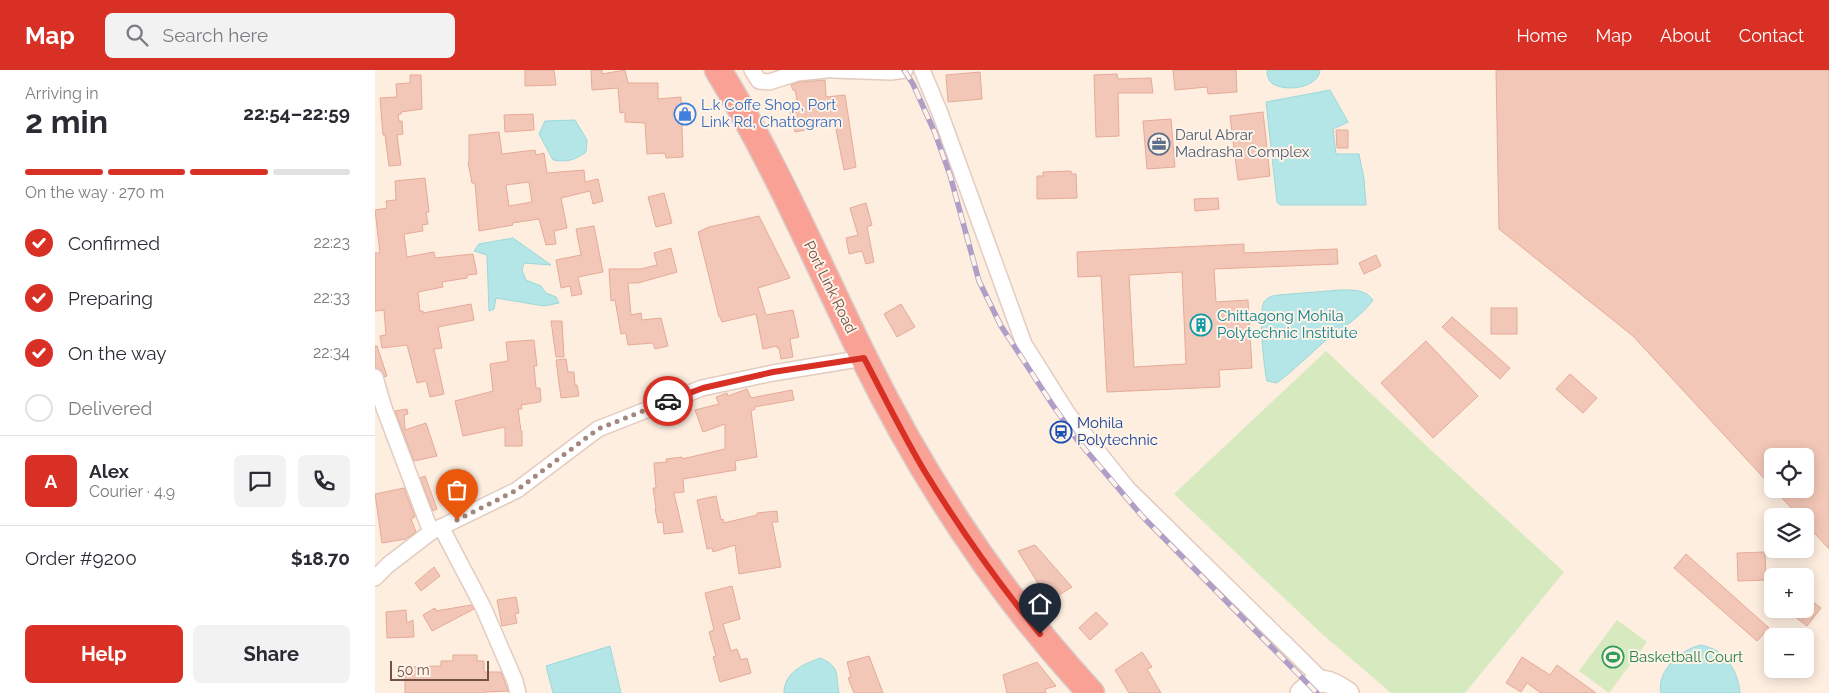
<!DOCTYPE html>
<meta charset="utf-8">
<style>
body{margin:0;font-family:Raleway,sans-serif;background:#f2f2f3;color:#2b2b33;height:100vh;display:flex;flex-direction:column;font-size:19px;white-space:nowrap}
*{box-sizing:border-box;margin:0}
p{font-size:16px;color:#7c7c81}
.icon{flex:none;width:28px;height:28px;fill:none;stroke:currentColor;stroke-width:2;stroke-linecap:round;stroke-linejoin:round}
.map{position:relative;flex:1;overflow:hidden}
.side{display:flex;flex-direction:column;background:#fff;width:375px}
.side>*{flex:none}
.tools{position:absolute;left:1389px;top:378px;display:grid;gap:10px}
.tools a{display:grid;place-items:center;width:50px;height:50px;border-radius:8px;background:#fff;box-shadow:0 2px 12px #0003;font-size:25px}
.scale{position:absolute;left:15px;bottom:12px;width:99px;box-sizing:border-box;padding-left:5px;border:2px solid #745147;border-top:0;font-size:14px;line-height:18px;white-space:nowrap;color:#745147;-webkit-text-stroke:4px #fff2e7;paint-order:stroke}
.pin{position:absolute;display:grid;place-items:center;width:42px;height:42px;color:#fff;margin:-51px -21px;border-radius:50% 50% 50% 0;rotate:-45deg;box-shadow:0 0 5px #0007}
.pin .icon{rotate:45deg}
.courier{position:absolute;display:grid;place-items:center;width:50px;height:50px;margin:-25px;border:4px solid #d93025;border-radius:50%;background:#fff;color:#222;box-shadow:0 1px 6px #0007}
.headline em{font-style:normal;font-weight:700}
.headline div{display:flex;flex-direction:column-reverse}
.headline{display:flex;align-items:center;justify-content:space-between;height:85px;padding:0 25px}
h1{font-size:32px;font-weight:700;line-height:38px}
.bar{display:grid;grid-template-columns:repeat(4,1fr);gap:8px 5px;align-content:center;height:60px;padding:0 25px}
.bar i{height:6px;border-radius:4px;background:#e1e1e2}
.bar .on{background:#d93025}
.bar p{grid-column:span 4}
.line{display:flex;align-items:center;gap:12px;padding:0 25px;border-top:1px solid #e1e1e2}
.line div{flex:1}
.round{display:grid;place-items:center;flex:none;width:52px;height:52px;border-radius:8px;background:#f2f2f3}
ol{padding:0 25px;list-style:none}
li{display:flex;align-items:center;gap:15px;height:55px}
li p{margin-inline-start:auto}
li .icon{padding:5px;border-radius:50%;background:#d93025;color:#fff;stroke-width:4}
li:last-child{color:#7c7c81}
li i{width:28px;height:28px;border:2px solid #e1e1e2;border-radius:50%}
.button{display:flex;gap:10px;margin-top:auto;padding:10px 25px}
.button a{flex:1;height:58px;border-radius:8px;background:#d93025;color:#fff;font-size:20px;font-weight:700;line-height:58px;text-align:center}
.button a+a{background:#f2f2f3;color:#2b2b33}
header{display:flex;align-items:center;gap:30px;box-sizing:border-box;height:70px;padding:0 25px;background:#d93025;color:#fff}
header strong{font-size:24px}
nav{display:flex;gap:28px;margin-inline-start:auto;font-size:18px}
.search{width:350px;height:45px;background:#f2f2f3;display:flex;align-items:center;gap:12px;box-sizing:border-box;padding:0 18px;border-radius:8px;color:#7c7c81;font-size:19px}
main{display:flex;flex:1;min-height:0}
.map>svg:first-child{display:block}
</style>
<header>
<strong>Map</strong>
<div class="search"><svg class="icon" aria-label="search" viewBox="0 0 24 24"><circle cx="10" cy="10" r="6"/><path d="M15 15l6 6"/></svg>Search here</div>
<nav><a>Home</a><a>Map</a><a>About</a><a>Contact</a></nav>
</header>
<main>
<section class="side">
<div class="headline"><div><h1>2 min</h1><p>Arriving in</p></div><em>22:54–22:59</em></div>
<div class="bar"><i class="on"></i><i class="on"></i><i class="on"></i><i></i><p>On the way · 270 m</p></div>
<ol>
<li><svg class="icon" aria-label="check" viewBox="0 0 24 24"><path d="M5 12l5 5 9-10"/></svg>Confirmed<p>22:23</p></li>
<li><svg class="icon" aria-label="check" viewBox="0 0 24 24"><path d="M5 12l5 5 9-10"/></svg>Preparing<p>22:33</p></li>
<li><svg class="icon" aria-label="check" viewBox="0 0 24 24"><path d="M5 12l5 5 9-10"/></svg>On the way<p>22:34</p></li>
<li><i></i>Delivered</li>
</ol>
<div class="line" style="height:90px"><b class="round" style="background:#d93025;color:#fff">A</b><div><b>Alex</b><p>Courier · 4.9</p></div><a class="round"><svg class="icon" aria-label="chat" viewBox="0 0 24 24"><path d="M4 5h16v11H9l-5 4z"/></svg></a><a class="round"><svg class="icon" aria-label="phone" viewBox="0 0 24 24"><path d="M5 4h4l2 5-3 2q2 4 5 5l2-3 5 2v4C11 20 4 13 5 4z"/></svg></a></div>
<div class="line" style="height:65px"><div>Order #9200</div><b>$18.70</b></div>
<div class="button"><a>Help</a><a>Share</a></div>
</section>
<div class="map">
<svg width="1454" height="623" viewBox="0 0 1454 623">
<rect width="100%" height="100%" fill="#fdeee0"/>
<g fill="#d7eabf">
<path d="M951 281 1057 381 1189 502 1090 623H1016L947 564 799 424Z"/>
<path d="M1242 550 1272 572 1234 623 1204 601Z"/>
</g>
<g fill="#b5e6e7" stroke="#9bd8d9">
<path d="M892 0H945C943 18 912 22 898 14 893 11 892 5 892 0Z"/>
<path d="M955 20 973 52 958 59 961 84H984L989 109 991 135H905L902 132 891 32Z"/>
<path d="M200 50 212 70 211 82C198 91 192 92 178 90L164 64 170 51Z"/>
<path d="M138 168 176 195 149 193 147 200 151 210 166 216 171 223 181 227 184 233 169 236 121 228 119 239 114 241 112 185 99 181 104 174Z"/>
<path d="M966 220C978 220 990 219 998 230 986 247 967 258 950 271 934 285 919 300 902 313L892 311C889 298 883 242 889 232 892 227 897 226 903 225Z"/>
<path d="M1327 575C1331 577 1338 578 1342 581 1356 589 1364 608 1365 623H1286C1281 601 1307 578 1327 575Z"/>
<path d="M235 576 246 623H178L171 596Z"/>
<path d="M445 588C466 597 460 604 464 623H409C409 602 429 594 445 588Z"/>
</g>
<g fill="#f3c7b7" stroke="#e6aa97" fill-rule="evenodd">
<path d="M150 0H179L181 15 150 16Z"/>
<path d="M216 0H227V4L250 0 253 13H283V29L306 27 308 87 291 88 290 83 272 84 270 53 250 52V42L245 43 243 18 217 20Z"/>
<path d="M798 0H861L862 22 833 24 832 17 800 20Z"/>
<path d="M1121 0H1454V479L1430 453V446H1424L1398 419H1430V386H1398V418L1258 266 1124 159Z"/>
<path d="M605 2 607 29 573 32 571 5Z"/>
<path d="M742 4 743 9 776 8 778 23H743L744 66 721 67 719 5Z"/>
<path d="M35 5H46L47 39 26 42V44L23 45 24 51H27L28 64 22 65 26 95 14 96 10 65H8L5 28 22 27 21 14 35 13Z"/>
<path d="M450 10 451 27 470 25 481 97 469 100 460 54 420 62 415 42 424 40 420 20H418L416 15 424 12Z"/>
<path d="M888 42 895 106 863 110 855 46Z"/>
<path d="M158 44 159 60 130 62 129 45Z"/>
<path d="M796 49 800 97 772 99 768 51Z"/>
<path d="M961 60H973V78H962Z"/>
<path d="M124 62 127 84 160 80 161 85 169 83 172 103 209 100 210 112 223 109 228 131 218 134 215 121 186 128 192 158 179 161 181 174 171 175 164 149 137 153 138 155 104 161 100 113H97L93 92H94V65ZM154 112 157 132 134 136 131 115Z"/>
<path d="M696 101V104H701L702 128 662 129V106H668V102Z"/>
<path d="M50 108 54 142H51L53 154 47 155 48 161 29 164 32 187 59 182 60 188 98 184 102 204 92 205V208L67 212 68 217 43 222 45 241H48V243L96 234 99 250 63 257 67 278 59 279 69 324 55 327 51 311 42 313 32 275 7 278 5 266 11 265 9 240 0 241V183H5L0 140 12 138 11 131 21 130 20 111Z"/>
<path d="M289 123 297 153 281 157 273 127Z"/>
<path d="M843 128 844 139 820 141 819 129Z"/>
<path d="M491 133 497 155 492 157 499 192 491 194 487 181 474 184 471 168 483 165 475 138Z"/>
<path d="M384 146 415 208 383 218 391 245 418 240 424 267 415 269 418 287 406 289 404 278H402V276L388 279 381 244 347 252 345 247H344L323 162 334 157Z"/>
<path d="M219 156 228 202 203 207 207 224 197 226 195 216 186 218 181 190 206 185 201 159Z"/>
<path d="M869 174V183L962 179 963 194 839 199 841 232 873 230 877 298 844 300 845 317 732 322 726 206 703 207 702 182ZM807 202 811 294 759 297 754 205Z"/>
<path d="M296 178 302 202 263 213H253L256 245 266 243 267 250 286 248 293 276 280 279 278 273 253 275 251 263 246 264 240 230 236 231 234 199H266L282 195 279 183Z"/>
<path d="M1001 185 1006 196 989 204 984 193Z"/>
<path d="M526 234 540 257 522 267 509 244Z"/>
<rect x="1116" y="238" width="26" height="26"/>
<path d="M1077 247 1135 298 1125 309 1067 257Z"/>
<path d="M176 251H187L189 287H181Z"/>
<path d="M159 270 162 296H159L161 318H165L166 330 165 332 146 335 147 339H143L146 361H147V376H130V357L88 366 80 331 118 321 115 294 133 291 131 272Z"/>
<path d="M1051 271 1103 326 1058 368 1006 313Z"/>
<path d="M0 276H2L12 306 10 307 6 300 0 298Z"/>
<path d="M191 289 193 302H199L200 315H202L204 326 186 328 181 290Z"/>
<path d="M1195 304 1222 328 1208 343 1181 319Z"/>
<path d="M372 319 376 328 417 320 419 330 379 337 380 339 376 341 382 387 360 391 361 400 308 409 309 422 299 423 308 462 289 464 288 452 283 453 280 439 281 438 278 418H281L279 393 292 392 291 389 307 387V389L350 379V354L328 362 320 340 344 334 341 327 352 323 353 326Z"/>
<path d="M32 339 33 344 29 345 30 360 51 353 62 386 39 391 20 341Z"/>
<path d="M50 406 62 439 58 441 45 408Z"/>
<path d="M29 418 40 447 36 449 41 462 31 469 7 473 0 424Z"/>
<path d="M341 426 346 450 348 449 349 453 382 445V443L402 441 403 452H397L406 497 364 504 360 475 338 482 337 478 332 479 322 430Z"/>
<path d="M660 475 697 517 674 531 643 481Z"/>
<path d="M1390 482 1391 510 1363 511 1362 483Z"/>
<path d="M1311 484 1394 558 1382 571 1299 498Z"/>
<path d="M59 497 65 506 46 521 40 513Z"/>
<path d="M357 516 365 549 348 554 356 581 362 579 366 590 372 588 376 603 345 612 338 587 341 586 334 562 339 560 330 523Z"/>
<path d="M1430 526 1446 538 1432 556 1410 539H1430Z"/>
<path d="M141 527 144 543 140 544 142 553 127 556 122 530Z"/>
<path d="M96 535 99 539 57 561 48 545 60 538 61 541Z"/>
<path d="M31 540 32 553 38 550 39 567 12 568 11 542Z"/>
<path d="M721 542 733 554 715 570 704 558Z"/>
<path d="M767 582 777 597 772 599 786 623H754L740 600Z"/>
<path d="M78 585H102V591H109V602H126L133 621 109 622V623H30V597L66 596V591H78Z"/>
<path d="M494 586 508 623H479L473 608 476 607 472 592Z"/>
<path d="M1147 587 1175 605 1182 595 1221 623H1166L1152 613 1146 622 1131 613Z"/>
<path d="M662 592 681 616 670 619 671 623H632L628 605Z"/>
</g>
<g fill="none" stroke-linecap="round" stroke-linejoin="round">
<g stroke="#e3cbbf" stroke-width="18">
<g id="street">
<path d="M377 0 384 11 394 12 422 3 452 0"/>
<path d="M458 0 516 2 530 0"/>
<path d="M547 0 565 43 649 274 693 344 752 418 948 611"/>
<path d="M0 307 9 338 56 462"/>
<path d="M66 457 108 537 140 611 143 623"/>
<path d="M0 508 13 495 56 462 142 420 223 359 327 318 398 303 489 288"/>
</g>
</g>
<g stroke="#e8cbbc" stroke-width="24">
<path id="secondary" d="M926 623C943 605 955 610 973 623"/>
</g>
<g stroke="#d8cecb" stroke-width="29">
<path id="highway" d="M343 0C399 91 441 190 488 286 548 408 623 523 716 623"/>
</g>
<use href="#street" stroke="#fff" stroke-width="15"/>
<use href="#secondary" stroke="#fff" stroke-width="21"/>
<use href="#highway" stroke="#faa195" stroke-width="26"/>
<g stroke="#af9fc6" stroke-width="5.5">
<path id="rail" d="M529 0 538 14 560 63 575 105 604 211 626 256 677 334 703 371 767 446 942 623"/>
</g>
<use href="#rail" stroke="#fff2e7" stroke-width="4" stroke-dasharray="11" stroke-linecap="butt"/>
</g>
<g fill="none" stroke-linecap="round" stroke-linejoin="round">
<path stroke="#a4887d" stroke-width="5" stroke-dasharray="0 9" d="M82 450 142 420 223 359 293 331"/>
<path stroke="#d93025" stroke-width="6" d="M293 331 328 318 398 302 489 288C509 326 528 365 550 402 585 459 623 513 665 564"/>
</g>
<defs>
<g id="shop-ring" transform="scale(1.125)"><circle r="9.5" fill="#fff2e7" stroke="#3f7fe0" stroke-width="1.5"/><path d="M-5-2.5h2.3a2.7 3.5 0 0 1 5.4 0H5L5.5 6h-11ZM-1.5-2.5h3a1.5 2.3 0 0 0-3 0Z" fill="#3f7fe0"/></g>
<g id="office-ring" transform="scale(1.125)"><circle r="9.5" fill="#fff2e7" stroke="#5c6f8a" stroke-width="1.5"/><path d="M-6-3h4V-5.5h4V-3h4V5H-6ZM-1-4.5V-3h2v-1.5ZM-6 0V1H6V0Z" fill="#5c6f8a"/></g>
<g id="building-ring" transform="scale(1.125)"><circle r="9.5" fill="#fff2e7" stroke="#0f9aa8" stroke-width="1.5"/><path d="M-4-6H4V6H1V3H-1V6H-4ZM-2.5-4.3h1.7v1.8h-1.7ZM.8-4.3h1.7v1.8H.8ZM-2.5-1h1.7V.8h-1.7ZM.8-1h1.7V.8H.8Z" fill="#0f9aa8"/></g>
<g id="station-ring" transform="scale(1.125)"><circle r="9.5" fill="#fff2e7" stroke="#1a4fb4" stroke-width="1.5"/><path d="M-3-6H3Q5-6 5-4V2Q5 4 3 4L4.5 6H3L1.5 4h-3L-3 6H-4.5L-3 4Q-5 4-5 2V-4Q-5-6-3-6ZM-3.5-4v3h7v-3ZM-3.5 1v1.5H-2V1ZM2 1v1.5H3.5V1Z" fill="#1a4fb4"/></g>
<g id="stadium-ring" transform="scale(1.125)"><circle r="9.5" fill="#fff2e7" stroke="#2e9e5b" stroke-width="1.5"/><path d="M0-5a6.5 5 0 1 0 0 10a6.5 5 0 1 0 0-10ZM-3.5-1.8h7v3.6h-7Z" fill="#2e9e5b"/></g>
</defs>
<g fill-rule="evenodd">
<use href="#shop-ring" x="310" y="44"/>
<use href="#office-ring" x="784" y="74"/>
<use href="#building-ring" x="826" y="255"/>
<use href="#station-ring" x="686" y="362"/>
<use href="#stadium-ring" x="1238" y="587"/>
</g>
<g text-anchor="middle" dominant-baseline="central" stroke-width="4" stroke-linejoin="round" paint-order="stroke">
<g font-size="15" fill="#366cbe" stroke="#fff2e7" text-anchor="start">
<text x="326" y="35">L.k Coffe Shop, Port<tspan x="326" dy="17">Link Rd, Chattogram</tspan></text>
</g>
<g font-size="15" fill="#4e5e75" stroke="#fff2e7" text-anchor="start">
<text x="800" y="65">Darul Abrar<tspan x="800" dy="17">Madrasha Complex</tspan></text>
</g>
<g font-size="15" fill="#745147" stroke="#fff2e7">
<text transform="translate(455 217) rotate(64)">Port Link Road</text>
</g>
<g font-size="15" fill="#0d838f" stroke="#fff2e7" text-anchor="start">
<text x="842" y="246">Chittagong Mohila<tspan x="842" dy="17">Polytechnic Institute</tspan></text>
</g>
<g font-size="15" fill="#164399" stroke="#fff2e7" text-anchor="start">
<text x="702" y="353">Mohila<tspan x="702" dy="17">Polytechnic</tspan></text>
</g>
<g font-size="15" fill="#27864d" stroke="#fff2e7" text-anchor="start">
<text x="1254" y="587">Basketball Court</text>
</g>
</g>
</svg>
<div class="tools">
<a><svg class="icon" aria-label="locate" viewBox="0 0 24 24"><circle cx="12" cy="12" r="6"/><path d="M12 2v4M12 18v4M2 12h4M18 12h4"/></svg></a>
<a><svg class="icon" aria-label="layers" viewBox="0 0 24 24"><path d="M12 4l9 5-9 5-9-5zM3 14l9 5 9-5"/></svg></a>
<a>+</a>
<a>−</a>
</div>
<div class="scale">50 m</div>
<div class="pin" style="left:82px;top:450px;background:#ea580c"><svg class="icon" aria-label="bag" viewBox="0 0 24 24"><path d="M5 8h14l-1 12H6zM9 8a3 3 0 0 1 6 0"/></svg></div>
<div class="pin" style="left:665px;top:564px;background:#1f2937"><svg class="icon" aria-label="home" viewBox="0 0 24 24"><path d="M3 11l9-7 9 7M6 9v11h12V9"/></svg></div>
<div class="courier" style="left:293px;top:331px"><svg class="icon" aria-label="car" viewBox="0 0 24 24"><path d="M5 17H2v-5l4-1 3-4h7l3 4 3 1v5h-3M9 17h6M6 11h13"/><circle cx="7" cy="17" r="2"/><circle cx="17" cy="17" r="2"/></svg></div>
</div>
</main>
